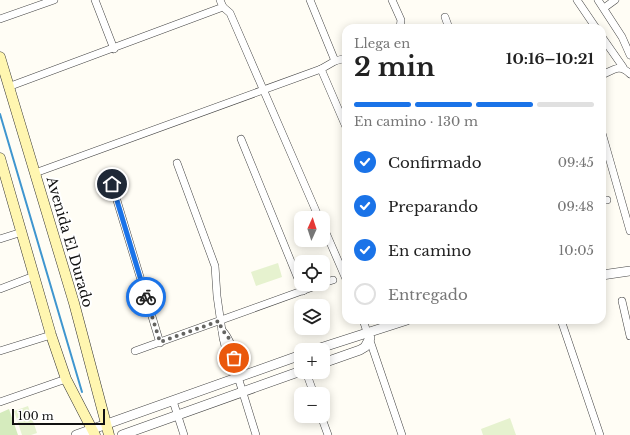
<!DOCTYPE html>
<html lang="es">
<meta charset="utf-8">
<style>
body{margin:0;font-family:"Libre Baskerville",serif;background:#f2f2f2;color:#222;height:100vh;display:flex;flex-direction:column;font-size:15px;white-space:nowrap}
*{box-sizing:border-box;margin:0}
p{font-size:13px;color:#767676}
.icon{flex:none;width:22px;height:22px;fill:none;stroke:currentColor;stroke-width:2;stroke-linecap:round;stroke-linejoin:round}
.map{position:relative;flex:1;overflow:hidden}
.side{position:absolute;left:342px;top:24px;width:264px;height:300px;display:flex;flex-direction:column;background:#fff;border-radius:12px;box-shadow:0 2px 10px #0003}
.side>*{flex:none}
.needle{width:26px;rotate:3deg}
.tools{position:absolute;left:294px;top:211px;display:grid;gap:8px}
.tools a{display:grid;place-items:center;width:36px;height:36px;border-radius:8px;background:#fff;box-shadow:0 2px 10px #0003;font-size:20px}
.scale{position:absolute;left:12px;bottom:10px;width:93px;box-sizing:border-box;padding-left:4px;border:2px solid #111;border-top:0;font-size:11px;line-height:14px;white-space:nowrap;color:#111;-webkit-text-stroke:3px #fff;paint-order:stroke}
.pin{position:absolute;display:grid;place-items:center;width:34px;height:34px;color:#fff;margin:-17px;border:2px solid #fff;border-radius:50%;box-shadow:0 1px 4px #0007}
.courier{position:absolute;display:grid;place-items:center;width:40px;height:40px;margin:-20px;border:3px solid #1a73e8;border-radius:50%;background:#fff;color:#222;box-shadow:0 1px 5px #0007}
.summary em{font-style:normal;font-weight:700}
.summary div{display:flex;flex-direction:column-reverse}
.summary{display:flex;align-items:center;justify-content:space-between;height:68px;padding:0 12px}
h1{font-size:26px;font-weight:700;line-height:30px}
.bar{display:grid;grid-template-columns:repeat(4,1fr);gap:6px 4px;align-content:center;height:48px;padding:0 12px}
.bar i{height:5px;border-radius:3px;background:#e0e0e0}
.bar .active{background:#1a73e8}
.bar p{grid-column:span 4}
ol{padding:0 12px;list-style:none}
li{display:flex;align-items:center;gap:12px;height:44px}
li p{margin-inline-start:auto}
li .icon{padding:4px;border-radius:50%;background:#1a73e8;color:#fff;stroke-width:4}
li:last-child{color:#767676}
li i{width:22px;height:22px;border:2px solid #e0e0e0;border-radius:50%}
.map>svg:first-child{display:block}
</style>
<div class="map">
<svg width="630" height="435" viewBox="0 0 630 435">
<rect width="100%" height="100%" fill="#fffdf5"/>
<path fill="#d5ebbd" d="M9 409 18 435H0V413Z"/>
<g fill="#e6f2cf">
<path d="M278 263 282 277 256 286 251 272Z"/>
<path d="M28 406 37 433 31 435H22L14 411Z"/>
<path d="M510 418 516 435H483L481 429Z"/>
</g>
<g fill="none" stroke-linecap="round" stroke-linejoin="round">
<path stroke="#3f96cf" stroke-width="2" d="M0 114 82 392"/>
<g stroke="#444" stroke-width="8">
<g id="minor">
<path d="M95 0 114 49"/>
<path d="M310 0 335 61"/>
<path d="M392 0 401 20 400 28"/>
<path d="M577 0 596 28"/>
<path d="M598 0 622 37 630 55"/>
<path d="M223 7 230 13 319 218"/>
<path d="M604 8 615 0"/>
<path d="M445 17 449 28"/>
<path d="M0 19 54 0"/>
<path d="M602 37 623 67"/>
<path d="M321 69 346 127"/>
<path d="M602 75C613 70 620 63 630 74"/>
<path d="M8 87 223 7 220 0"/>
<path d="M602 133 630 231"/>
<path d="M241 139 303 291"/>
<path d="M177 163 215 266 217 296 223 338 226 350 238 377 256 435"/>
<path d="M35 173 321 69 335 61 346 58"/>
<path d="M112 184 160 343"/>
<path d="M602 200H607"/>
<path d="M323 226 346 279"/>
<path d="M0 239 22 232"/>
<path d="M323 283 333 280"/>
<path d="M0 289 34 276"/>
<path d="M622 301 630 336"/>
<path d="M363 320 402 435"/>
<path d="M561 320 600 435"/>
<path d="M222 330C230 339 234 351 233 363"/>
<path d="M0 351 51 335"/>
<path d="M135 351 321 284"/>
<path d="M306 372 314 394"/>
<path d="M173 401 184 435"/>
<path d="M0 402 66 379"/>
<path d="M321 416 328 435"/>
</g>
</g>
<g stroke="#444" stroke-width="10">
<g id="tertiary">
<path d="M602 275 630 271"/>
<path d="M314 350 407 320"/>
<path d="M323 363 360 350 365 347 370 338"/>
<path d="M76 435 301 355"/>
<path d="M122 435 301 371"/>
</g>
</g>
<g stroke="#333" stroke-width="11">
<g id="secondary">
<path d="M0 57 74 303 109 435"/>
<path d="M0 158 51 335 66 379 95 435"/>
</g>
</g>
<use href="#minor" stroke="#fff" stroke-width="7"/>
<use href="#tertiary" stroke="#fff" stroke-width="9"/>
<use href="#secondary" stroke="#fff6b0" stroke-width="10"/>
</g>
<g fill="none" stroke-linecap="round" stroke-linejoin="round">
<path stroke="#646461" stroke-width="4" stroke-dasharray="0 7.2" d="M146 297 160 342 219 321 222 330 228 336 234 358"/>
<path stroke="#1a73e8" stroke-width="5" d="M112 184 146 297"/>
</g>
<g text-anchor="middle" dominant-baseline="central" stroke-width="4" stroke-linejoin="round" paint-order="stroke">
<g font-size="14" fill="#111" stroke="#fff">
<text transform="translate(70 242) rotate(74)">Avenida El Durado</text>
</g>
</g>
</svg>
<div class="tools">
<a><svg class="needle" viewBox="-14 -14 28 28"><path d="M0-13l5 13h-10z" fill="#e53935"/><path d="M0 13l5-13h-10z" fill="#767676"/></svg></a>
<a><svg class="icon" aria-label="locate" viewBox="0 0 24 24"><circle cx="12" cy="12" r="6"/><path d="M12 2v4M12 18v4M2 12h4M18 12h4"/></svg></a>
<a><svg class="icon" aria-label="layers" viewBox="0 0 24 24"><path d="M12 4l9 5-9 5-9-5zM3 14l9 5 9-5"/></svg></a>
<a>+</a>
<a>−</a>
</div>
<div class="scale">100 m</div>
<div class="pin" style="left:234px;top:358px;background:#ea580c"><svg class="icon" aria-label="bag" viewBox="0 0 24 24"><path d="M5 8h14l-1 12H6zM9 8a3 3 0 0 1 6 0"/></svg></div>
<div class="pin" style="left:112px;top:184px;background:#1f2937"><svg class="icon" aria-label="home" viewBox="0 0 24 24"><path d="M3 11l9-7 9 7M6 9v11h12V9"/></svg></div>
<div class="courier" style="left:146px;top:297px"><svg class="icon" aria-label="bike" viewBox="0 0 24 24"><circle cx="6" cy="16" r="4"/><circle cx="18" cy="16" r="4"/><path d="M6 16l4-8h5l3 8M10 8l3 8H6M13 5h3"/></svg></div>
<section class="side">
<div class="summary"><div><h1>2 min</h1><p>Llega en</p></div><em>10:16–10:21</em></div>
<div class="bar"><i class="active"></i><i class="active"></i><i class="active"></i><i></i><p>En camino · 130 m</p></div>
<ol>
<li><svg class="icon" aria-label="check" viewBox="0 0 24 24"><path d="M5 12l5 5 9-10"/></svg>Confirmado<p>09:45</p></li>
<li><svg class="icon" aria-label="check" viewBox="0 0 24 24"><path d="M5 12l5 5 9-10"/></svg>Preparando<p>09:48</p></li>
<li><svg class="icon" aria-label="check" viewBox="0 0 24 24"><path d="M5 12l5 5 9-10"/></svg>En camino<p>10:05</p></li>
<li><i></i>Entregado</li>
</ol>
</section>
</div>
